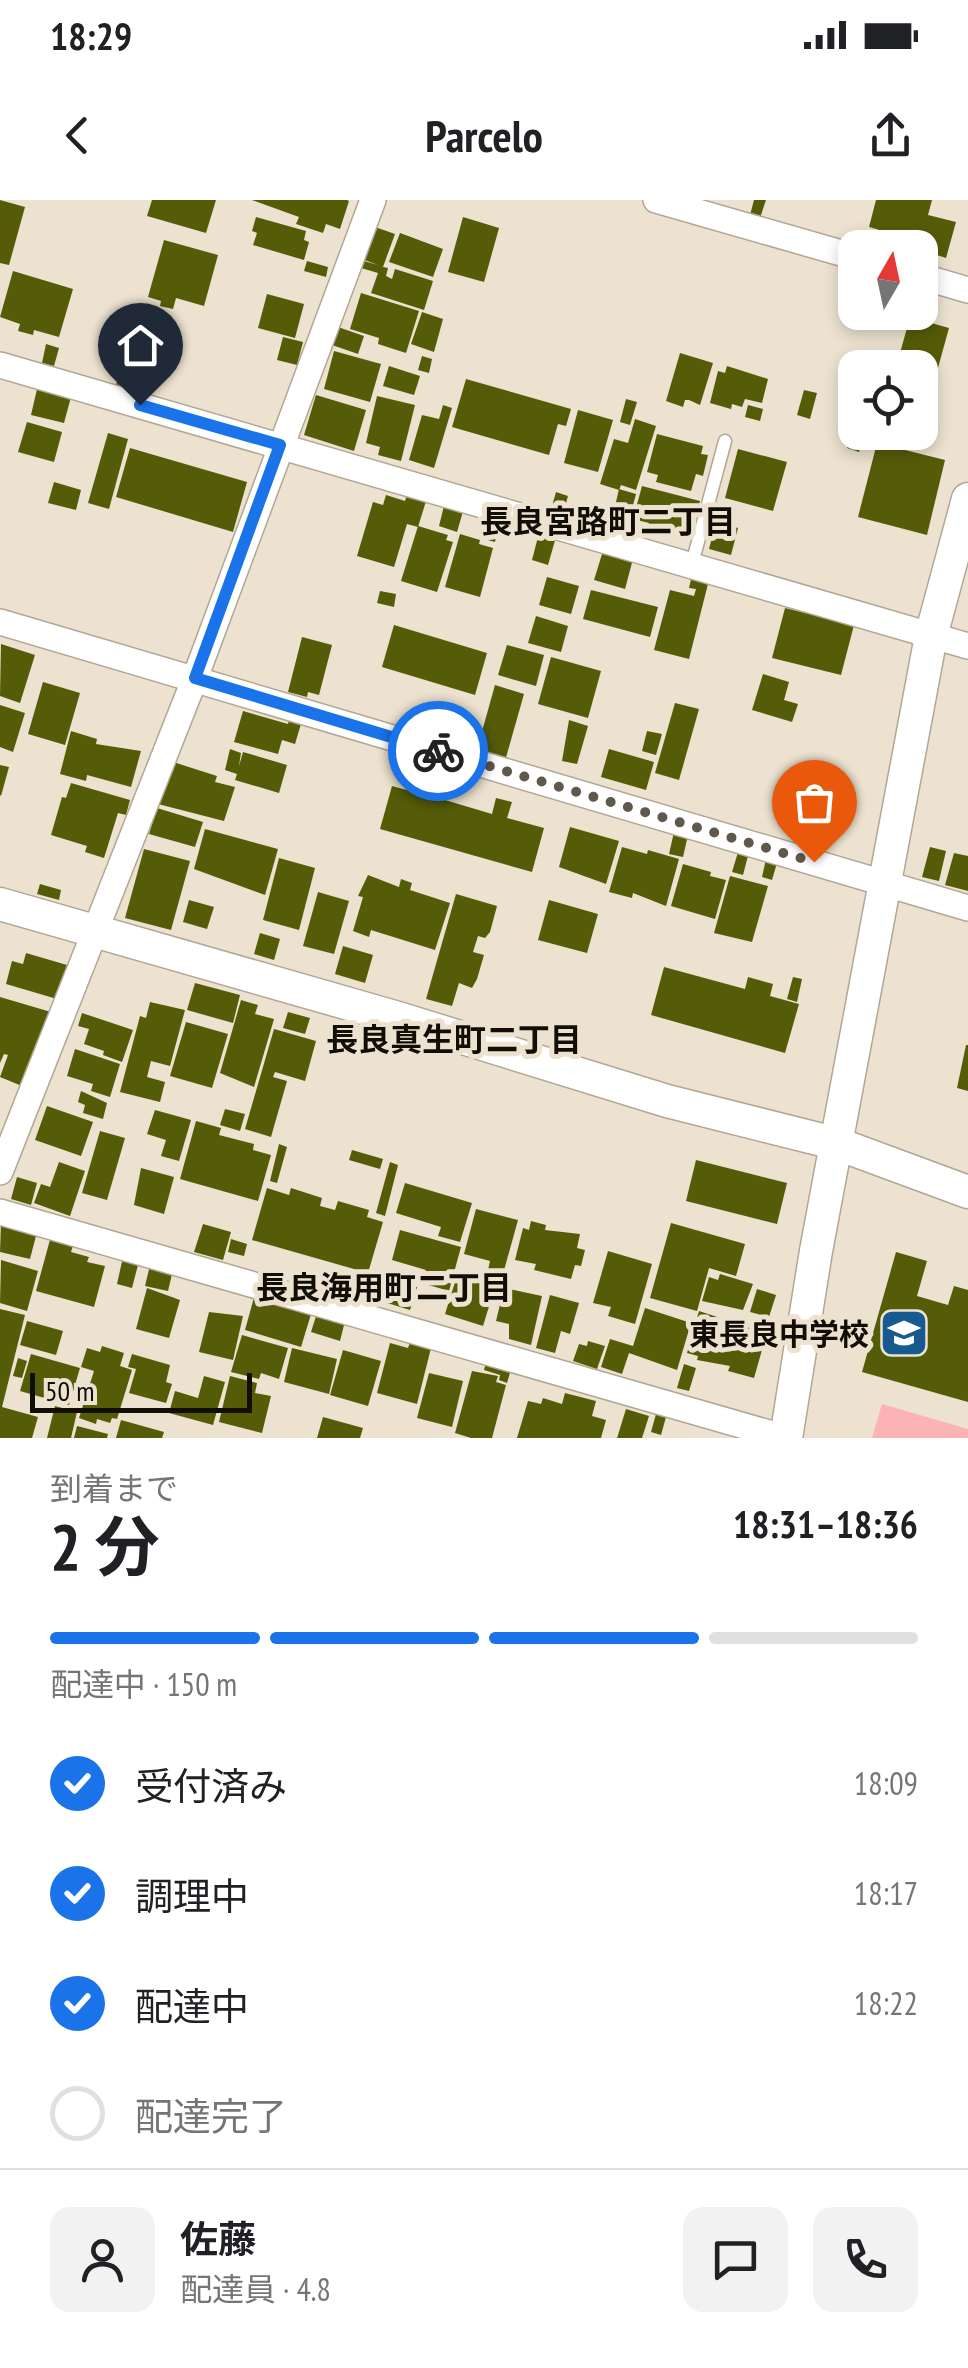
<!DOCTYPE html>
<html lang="ja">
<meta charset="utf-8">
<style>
body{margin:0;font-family:"PT Sans Narrow","Noto Sans JP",sans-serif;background:#f2f2f2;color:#202124;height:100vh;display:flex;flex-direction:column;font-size:38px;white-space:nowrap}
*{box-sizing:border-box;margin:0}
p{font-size:32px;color:#757577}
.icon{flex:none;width:55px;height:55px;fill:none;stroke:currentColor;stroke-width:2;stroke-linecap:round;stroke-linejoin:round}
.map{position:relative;height:1238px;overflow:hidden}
.details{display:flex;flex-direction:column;background:#fff;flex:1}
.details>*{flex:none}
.needle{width:65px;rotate:9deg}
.buttons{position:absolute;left:838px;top:30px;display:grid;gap:20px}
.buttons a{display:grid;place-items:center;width:100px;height:100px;border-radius:20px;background:#fff;box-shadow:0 5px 15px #0003;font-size:50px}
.scale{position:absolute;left:30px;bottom:25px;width:222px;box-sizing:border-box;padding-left:10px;border:5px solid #110e07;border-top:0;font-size:28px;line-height:35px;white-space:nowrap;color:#110e07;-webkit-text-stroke:8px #ede2cf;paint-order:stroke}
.pin{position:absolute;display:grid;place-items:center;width:85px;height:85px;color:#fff;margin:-102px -42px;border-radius:50% 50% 50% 0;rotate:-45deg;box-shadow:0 0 10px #0007}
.pin .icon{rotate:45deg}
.courier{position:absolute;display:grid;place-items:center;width:100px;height:100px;margin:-50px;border:8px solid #1a73e8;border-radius:50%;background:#fff;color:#222;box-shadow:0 2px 12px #0007}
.summary em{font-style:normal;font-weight:700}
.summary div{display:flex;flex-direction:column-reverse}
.summary{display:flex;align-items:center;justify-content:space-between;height:170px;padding:0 50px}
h1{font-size:65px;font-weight:700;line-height:75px}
.bar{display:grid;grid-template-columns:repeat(4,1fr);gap:15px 10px;align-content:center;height:120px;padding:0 50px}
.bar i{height:12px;border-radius:8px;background:#e0e0e0}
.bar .current{background:#1a73e8}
.bar p{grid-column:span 4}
.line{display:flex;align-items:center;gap:25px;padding:0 50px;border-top:2px solid #e0e0e0}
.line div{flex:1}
.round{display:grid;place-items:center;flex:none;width:105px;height:105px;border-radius:20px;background:#f2f2f2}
ol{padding:0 50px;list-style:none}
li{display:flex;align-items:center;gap:30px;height:110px}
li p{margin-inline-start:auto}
li .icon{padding:10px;border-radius:50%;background:#1a73e8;color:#fff;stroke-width:4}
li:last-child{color:#757577}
li i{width:55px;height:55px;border:5px solid #e0e0e0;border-radius:50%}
.status{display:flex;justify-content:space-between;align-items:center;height:70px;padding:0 50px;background:#fff;direction:ltr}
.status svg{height:28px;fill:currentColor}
header{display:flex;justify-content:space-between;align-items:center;height:130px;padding:0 50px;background:#fff;font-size:45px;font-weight:700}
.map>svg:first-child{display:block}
</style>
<div class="status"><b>18:29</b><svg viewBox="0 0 49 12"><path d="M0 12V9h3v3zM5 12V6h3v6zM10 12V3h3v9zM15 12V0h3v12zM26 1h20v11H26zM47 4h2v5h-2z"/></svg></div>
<header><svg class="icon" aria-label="back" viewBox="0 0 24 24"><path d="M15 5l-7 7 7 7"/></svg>Parcelo<svg class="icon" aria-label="share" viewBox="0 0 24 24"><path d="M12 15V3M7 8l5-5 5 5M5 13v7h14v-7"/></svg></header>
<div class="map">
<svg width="968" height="1238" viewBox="0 0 968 1238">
<rect width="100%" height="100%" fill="#ede2cf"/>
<path fill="#fcb3b6" d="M882 1204 968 1229V1238H872Z"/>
<g fill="#555c08">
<path d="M0 0 25 7 9 65 0 63Z"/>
<path d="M152 0H216L206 33 147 16Z"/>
<path d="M252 0H347L349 1 340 29 326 24 323 33 296 24 299 17Z"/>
<path d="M754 0H766L760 18 750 15Z"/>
<path d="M876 0H932L928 15 956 22 946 58 931 53 933 45 869 27Z"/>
<path d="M256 17 306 31 304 40 309 42 304 60 253 45 257 33 252 31Z"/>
<path d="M463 17 499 28 484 82 448 72Z"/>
<path d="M375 27 395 34 383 67 388 68 386 76 392 79 395 69 433 81 424 110 371 93 378 73 361 68 364 61 378 65 362 59Z"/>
<path d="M400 33 443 49 433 77 389 62Z"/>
<path d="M164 40 218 55 204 106 176 98 173 109 160 106 161 101 148 97Z"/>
<path d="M307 61 328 67 326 77 304 71Z"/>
<path d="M13 71 73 89 59 137 34 130 33 135 18 131 20 124 0 117Z"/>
<path d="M361 93 419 111 406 153 378 144 379 138 350 129Z"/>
<path d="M267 94 304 104 295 138 258 128Z"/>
<path d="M422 112 443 119 434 152 411 144Z"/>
<path d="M135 115 164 122 148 179 132 175 128 189 116 185Z"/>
<path d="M910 117 949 128 936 175 920 168 897 164Z"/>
<path d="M338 127 364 136 358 154 332 145Z"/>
<path d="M283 137 303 142 297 165 277 160Z"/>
<path d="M46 144 59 148 54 166 42 163Z"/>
<path d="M334 151 381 164 370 202 324 189Z"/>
<path d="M680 153 713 163 700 205 689 200H685L683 207 666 201Z"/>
<path d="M422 156 432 159 429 173 418 170Z"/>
<path d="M389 166 420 176 414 195 383 186Z"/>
<path d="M727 166 768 179 762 203 745 199 742 207 732 204 731 209 710 203 718 171 725 173Z"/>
<path d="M466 179 571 209 566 226 558 224 549 255 452 227Z"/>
<path d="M37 189 71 197 64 223 31 215Z"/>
<path d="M804 190 817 193 810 219 797 215Z"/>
<path d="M316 195 366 210 354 251 304 235Z"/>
<path d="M377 196 415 205 401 261 378 255 380 247 366 243Z"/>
<path d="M626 199 637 202 630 225 620 222Z"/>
<path d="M443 205 452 208 434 268 409 260 422 215 439 219Z"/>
<path d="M748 205 763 209 760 221 745 217Z"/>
<path d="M578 210 613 220 598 272 564 263Z"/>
<path d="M635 219 656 226 636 290 621 285 619 290 600 284 614 239 628 243Z"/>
<path d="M27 222 62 232 54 262 18 252Z"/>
<path d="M108 233 128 239 109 309 88 303Z"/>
<path d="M657 234 703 246 701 254 708 255 703 276 696 274 691 291 656 282 658 275 647 272Z"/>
<path d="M851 235 863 238 859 252 847 248Z"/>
<path d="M877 243 945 260 927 335 858 317Z"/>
<path d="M130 248 247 282 233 332 116 297Z"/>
<path d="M738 249 787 262 773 311 725 298Z"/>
<path d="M54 282 81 290 76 310 48 303Z"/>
<path d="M642 286 700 301 689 339 648 327 649 323 633 319Z"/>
<path d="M619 289 636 294 626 332 610 328Z"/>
<path d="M408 292 427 298 418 327 407 324 394 367 357 356 373 302 383 305 386 295 405 301Z"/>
<path d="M556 292 568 296 562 317 550 313Z"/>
<path d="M445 302 464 308 457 332 439 326Z"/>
<path d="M490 318 500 320 495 342 484 339Z"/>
<path d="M716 322 738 328 731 355 709 349Z"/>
<path d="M418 326 448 335 446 340 453 342 437 392 401 381Z"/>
<path d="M539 333 556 337 548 365 532 360Z"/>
<path d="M460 334 480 340 479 344 493 348 480 397 445 387Z"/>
<path d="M603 351 633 359 625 389 594 380Z"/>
<path d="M692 375 709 380 689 459 654 450 670 390 694 396 696 389 689 388Z"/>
<path d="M547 377 579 386 571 414 539 405Z"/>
<path d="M591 390 658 407 650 437 583 419Z"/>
<path d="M380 391 396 394 394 407 377 403Z"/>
<path d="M785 408 854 425 841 475 772 458Z"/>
<path d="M536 416 568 426 561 452 528 443Z"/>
<path d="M394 425 487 453 475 495 382 467Z"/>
<path d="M302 437 332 445 319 495 308 492 307 497 288 492Z"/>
<path d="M1 444 35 455 20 503 0 496Z"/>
<path d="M507 445 544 455 536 486 498 475Z"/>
<path d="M551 457 601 471 588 518 538 504Z"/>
<path d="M763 474 789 482 784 500 798 504 792 522 752 510Z"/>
<path d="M43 482 80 493 65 545 28 534Z"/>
<path d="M495 485 524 494 505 561 476 553Z"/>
<path d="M675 503 699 509 679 580 655 573Z"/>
<path d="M0 505 25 513 13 552 0 547Z"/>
<path d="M243 511 288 524 289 520 301 524 295 544 282 540 278 554 234 542Z"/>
<path d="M569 520 588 526 577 564 562 561Z"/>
<path d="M71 531 97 539 96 544 141 551 131 587 87 575 86 581 60 574Z"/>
<path d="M647 531 662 534 656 555 642 551Z"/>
<path d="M230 549 241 553 239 566 243 552 287 565 279 593 235 580 237 574 225 570Z"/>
<path d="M609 549 654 562 646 590 601 577Z"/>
<path d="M407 555 433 563 427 585 401 577Z"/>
<path d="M170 561 217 576 215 582 235 587 224 621 158 604Z"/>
<path d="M0 565 9 567 1 596 0 595Z"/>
<path d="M434 581 449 585 445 600 492 614 496 598 512 602 507 618 544 628 532 672 380 629 392 586 429 596Z"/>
<path d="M71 583 130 600 126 615 118 613 104 658 85 652 87 646 51 635 62 597 66 598Z"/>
<path d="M157 608 203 622 195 647 149 634Z"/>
<path d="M570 627 619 641 606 684 559 667Z"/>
<path d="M205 629 278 649 265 695 194 669Z"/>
<path d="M674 632 688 635 683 657 669 654Z"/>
<path d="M622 647 647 654 648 650 679 659 666 706 633 693 632 698 609 692Z"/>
<path d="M930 647 946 651 939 681 922 677Z"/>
<path d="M144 649 190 661 171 730 125 718Z"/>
<path d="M739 649 749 652 743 675 732 672Z"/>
<path d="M954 653 968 656V691L945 685Z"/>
<path d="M279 658 315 668 299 730 263 720Z"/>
<path d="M766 659 777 663 772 680 762 677Z"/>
<path d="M683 664 711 672 710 676 726 680 715 719 671 706Z"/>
<path d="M368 675 399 687 401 679 412 683 410 690 450 703 435 750 371 730 369 737 353 731 363 697 358 696Z"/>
<path d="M730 676 768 686 752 742 714 733Z"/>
<path d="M40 684 61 690 59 700 37 694Z"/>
<path d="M318 692 349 701 334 754 303 746Z"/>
<path d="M456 694 497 706 490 732 485 738 478 736 473 752 484 755 477 779 472 788 459 783 452 806 426 799Z"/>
<path d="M189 700 214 707 207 729 183 722Z"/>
<path d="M549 700 598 714 587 753 538 740Z"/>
<path d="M260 733 280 739 274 760 254 754Z"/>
<path d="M343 746 373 755 365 783 335 774Z"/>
<path d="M26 753 67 765 57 799 6 784 12 761 23 764Z"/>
<path d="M664 767 745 789 748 777 773 784 770 796 799 804 785 853 651 815Z"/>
<path d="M793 777 802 779 797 802 787 799Z"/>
<path d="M195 783 240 795 233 823 187 810Z"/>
<path d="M0 797 51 812 22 886 0 877 8 855 4 854 0 863Z"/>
<path d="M241 800 258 805 255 814 274 819 254 887 220 873Z"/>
<path d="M150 802 185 810 170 866 151 861 147 877 165 882 160 902 120 892 140 816 146 818Z"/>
<path d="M288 812 310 818 305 834 283 828Z"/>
<path d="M82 813 133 830 122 862 103 855 104 851 84 844 89 829 78 826Z"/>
<path d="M186 822 228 834 212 888 170 876Z"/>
<path d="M274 829 316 841 305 881 275 872 273 877 287 881 271 937 245 929Z"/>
<path d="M966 845H968V891L957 888Z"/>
<path d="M75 849 120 864 110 897 91 891 93 884 67 876Z"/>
<path d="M81 891 107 903 103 919 83 913 85 905 78 902Z"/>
<path d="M47 906 93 922 81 956 35 940Z"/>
<path d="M225 909 245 914 240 931 220 925Z"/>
<path d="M155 910 191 920 179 961 161 956 166 940 147 934Z"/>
<path d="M196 921 221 928 219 935 254 944 253 950 271 955 258 1001 180 979Z"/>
<path d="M100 931 125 938 107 1000 82 993Z"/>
<path d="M279 944 287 947 277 983 270 981Z"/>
<path d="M352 950 383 959 380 969 349 960Z"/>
<path d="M696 960 787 983 777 1024 686 1001Z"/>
<path d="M59 962 85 971 70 1016 34 1003 41 984 50 987Z"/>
<path d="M390 962 398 965 385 1016 376 1013Z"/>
<path d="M141 968 174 977 164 1014 134 1005Z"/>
<path d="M17 977 37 983 31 1005 11 999Z"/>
<path d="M405 983 472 1003 460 1042 438 1036 441 1027 396 1013Z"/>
<path d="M267 988 289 995 291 988 322 998 320 1006 335 1010 338 1001 369 1010 367 1017 383 1022 368 1073 252 1040Z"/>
<path d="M476 1009 518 1020 503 1074 488 1070 490 1061 464 1054Z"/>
<path d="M531 1021 546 1025 545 1030 580 1034 577 1048 585 1050 581 1066 575 1065 571 1079 534 1070 536 1064 515 1060 523 1028 529 1030Z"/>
<path d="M1 1023 37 1032 30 1059 0 1052Z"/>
<path d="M671 1023 745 1044 736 1076 709 1068 697 1111 650 1098Z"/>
<path d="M203 1024 231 1032 223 1060 194 1052Z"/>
<path d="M400 1030 461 1047 449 1091 422 1083 426 1070 392 1060Z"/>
<path d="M51 1036 74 1042 71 1052 89 1057 87 1062 105 1066 94 1107 36 1091Z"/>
<path d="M231 1039 247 1044 244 1056 228 1052Z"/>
<path d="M608 1051 652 1064 635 1124 608 1116 611 1107 593 1103Z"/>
<path d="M896 1052 927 1061 917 1096 948 1105 954 1086 968 1090V1202L862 1172Z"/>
<path d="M123 1057 139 1061 132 1088 117 1084Z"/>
<path d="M1 1060 38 1071 27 1111 0 1103Z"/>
<path d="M150 1065 173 1070 168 1091 145 1086Z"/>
<path d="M720 1074 753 1084 743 1110 702 1101 709 1077 718 1080Z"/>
<path d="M457 1076 495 1087 483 1126 445 1114Z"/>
<path d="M390 1079 417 1087 410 1110 384 1102Z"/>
<path d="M147 1088 180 1100 169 1138 136 1129Z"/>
<path d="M504 1088 542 1096 531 1145 509 1139V1124L496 1121Z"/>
<path d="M757 1089 776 1095 769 1117 750 1112Z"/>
<path d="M255 1094 312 1111 301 1147 245 1130Z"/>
<path d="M550 1095 579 1103 570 1134 561 1131 555 1153 536 1148Z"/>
<path d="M645 1108 691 1123 677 1170 629 1153 622 1174 601 1167 610 1139 633 1146Z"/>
<path d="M0 1109 25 1115 2 1207 38 1217 32 1238H0Z"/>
<path d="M699 1111 757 1130 752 1147 762 1150 754 1178 728 1171 730 1166 697 1160 698 1156 687 1153Z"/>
<path d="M209 1112 243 1116 233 1160 199 1152Z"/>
<path d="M317 1113 345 1121 340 1141 311 1132Z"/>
<path d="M27 1121 63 1131 56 1155 20 1145Z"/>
<path d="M242 1135 288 1148 279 1179 261 1173 259 1179 231 1172Z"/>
<path d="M411 1139 432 1144 417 1204 377 1193 390 1143 408 1148Z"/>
<path d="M588 1141 605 1146 597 1169 573 1161 579 1144 587 1146Z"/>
<path d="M102 1146 124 1153 120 1166 132 1170 117 1219 112 1218 110 1223 97 1219 96 1224 79 1218 94 1171 81 1167 87 1148 100 1152Z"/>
<path d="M292 1148 337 1159 329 1194 284 1182Z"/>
<path d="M343 1150 381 1161 368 1206 330 1195Z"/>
<path d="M31 1154 80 1168 69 1205 20 1191Z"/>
<path d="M132 1154 170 1165 166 1182 172 1184 166 1203 129 1193 136 1169 128 1167Z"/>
<path d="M18 1158 27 1161 22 1178 13 1176Z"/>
<path d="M487 1159 512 1166 507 1183 499 1180 500 1175 484 1170Z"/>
<path d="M684 1164 696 1168 689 1191 677 1188Z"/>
<path d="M472 1171 498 1176 496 1182 506 1185 492 1238H471L455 1233Z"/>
<path d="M429 1173 463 1181 452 1227 417 1218Z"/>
<path d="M204 1176 225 1182 213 1225 169 1213 175 1191 198 1198Z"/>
<path d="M230 1176 257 1183 255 1193 271 1196 262 1233 219 1222Z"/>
<path d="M565 1193 596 1201 592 1216 606 1220 601 1238H517L528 1201 541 1204 543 1198 562 1204Z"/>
<path d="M55 1206 77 1212 71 1238H47Z"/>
<path d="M626 1209 649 1216 642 1238H617Z"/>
<path d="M656 1214 666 1217 661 1235 651 1232Z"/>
<path d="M323 1217 363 1228 360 1238H317Z"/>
<path d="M121 1220 164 1232 162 1238H116Z"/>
<path d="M77 1226 108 1234 107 1238H74Z"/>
</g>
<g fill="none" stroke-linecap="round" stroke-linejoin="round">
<g stroke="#b2a795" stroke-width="15">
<path id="service" d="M692 364 725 241"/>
</g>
<g stroke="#b2a795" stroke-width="28">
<g id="minor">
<path d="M656 0 855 57"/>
<path d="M920 76 968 90"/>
<path d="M0 165 968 446"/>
<path d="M0 422 968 708"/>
<path d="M0 972 195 478 373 0"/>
<path d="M0 1012 786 1238"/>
</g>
</g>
<g stroke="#b2a795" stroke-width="35">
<g id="tertiary">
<path d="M0 704 398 818 667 901 838 944 968 992"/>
<path d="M786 1238 816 1051 931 436 968 299"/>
</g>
</g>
<use href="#service" stroke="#fff" stroke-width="12"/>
<use href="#minor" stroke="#fff" stroke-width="25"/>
<use href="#tertiary" stroke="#fff" stroke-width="32"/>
</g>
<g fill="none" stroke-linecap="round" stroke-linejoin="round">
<path stroke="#5e584d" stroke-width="10" stroke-dasharray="0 18" d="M438 551 814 662"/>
<path stroke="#1a73e8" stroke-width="12" d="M140 205 280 245 195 478 438 551"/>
</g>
<defs>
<g id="school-square" transform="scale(2.5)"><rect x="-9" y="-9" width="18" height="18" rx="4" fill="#175a8f" stroke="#ede2cf"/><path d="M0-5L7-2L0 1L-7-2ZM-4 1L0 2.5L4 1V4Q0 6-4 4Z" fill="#fff"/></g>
</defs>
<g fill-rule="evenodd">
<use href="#school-square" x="904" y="1133"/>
</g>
<g text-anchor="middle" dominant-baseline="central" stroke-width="10" stroke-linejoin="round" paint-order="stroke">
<g font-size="30" font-weight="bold" fill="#110e07" stroke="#ede2cf" text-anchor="end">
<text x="869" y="1133">東長良中学校</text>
</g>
<g font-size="32" font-weight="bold" fill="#110e07" stroke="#ede2cf">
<text x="608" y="321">長良宮路町二丁目</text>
<text x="454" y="839">長良真生町二丁目</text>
<text x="384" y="1087">長良海用町二丁目</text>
</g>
</g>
</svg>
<div class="buttons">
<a><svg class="needle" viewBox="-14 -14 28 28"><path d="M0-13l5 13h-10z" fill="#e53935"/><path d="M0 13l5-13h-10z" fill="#757577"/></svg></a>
<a><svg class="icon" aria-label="locate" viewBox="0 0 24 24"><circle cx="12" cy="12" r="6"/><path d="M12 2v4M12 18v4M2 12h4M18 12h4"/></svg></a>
</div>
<div class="scale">50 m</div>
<div class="pin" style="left:814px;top:662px;background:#ea580c"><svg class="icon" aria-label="bag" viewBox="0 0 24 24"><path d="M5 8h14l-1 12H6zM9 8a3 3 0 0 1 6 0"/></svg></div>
<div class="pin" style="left:140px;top:205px;background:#1f2937"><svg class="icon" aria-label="home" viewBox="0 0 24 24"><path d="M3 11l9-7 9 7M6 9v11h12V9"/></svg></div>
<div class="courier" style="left:438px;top:551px"><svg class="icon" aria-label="bike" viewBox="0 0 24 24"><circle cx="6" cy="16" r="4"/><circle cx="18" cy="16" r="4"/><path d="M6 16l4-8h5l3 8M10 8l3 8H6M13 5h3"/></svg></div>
</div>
<section class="details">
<div class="summary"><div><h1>2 分</h1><p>到着まで</p></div><em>18:31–18:36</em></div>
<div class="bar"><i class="current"></i><i class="current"></i><i class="current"></i><i></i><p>配達中 · 150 m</p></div>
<ol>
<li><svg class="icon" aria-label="check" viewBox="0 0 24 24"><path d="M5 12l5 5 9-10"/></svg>受付済み<p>18:09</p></li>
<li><svg class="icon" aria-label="check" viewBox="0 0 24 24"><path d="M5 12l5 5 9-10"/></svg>調理中<p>18:17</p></li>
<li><svg class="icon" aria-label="check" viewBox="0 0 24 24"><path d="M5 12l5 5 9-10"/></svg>配達中<p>18:22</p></li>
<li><i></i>配達完了</li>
</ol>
<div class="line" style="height:180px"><a class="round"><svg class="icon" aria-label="person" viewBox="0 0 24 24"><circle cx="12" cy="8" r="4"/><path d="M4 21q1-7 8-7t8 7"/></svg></a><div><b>佐藤</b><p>配達員 · 4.8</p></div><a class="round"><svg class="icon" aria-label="chat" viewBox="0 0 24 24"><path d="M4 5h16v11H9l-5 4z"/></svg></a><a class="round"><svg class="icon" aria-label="phone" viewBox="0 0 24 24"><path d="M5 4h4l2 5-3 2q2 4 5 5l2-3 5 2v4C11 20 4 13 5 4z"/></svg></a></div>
</section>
